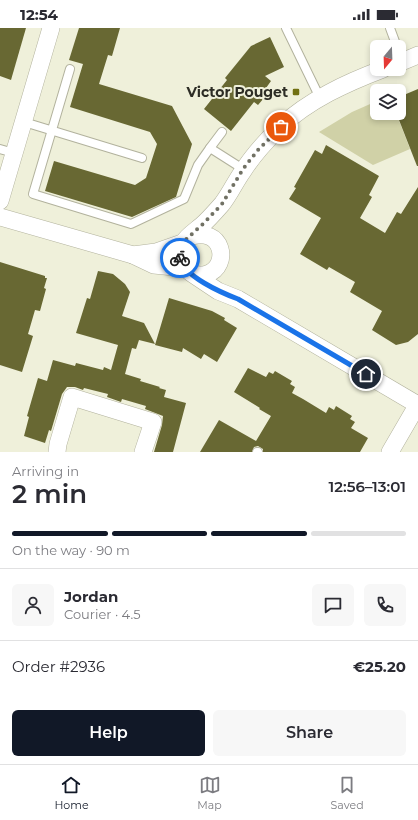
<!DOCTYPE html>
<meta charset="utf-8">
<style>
body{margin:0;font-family:Montserrat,sans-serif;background:#f7f7f7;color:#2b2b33;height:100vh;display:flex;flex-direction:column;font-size:15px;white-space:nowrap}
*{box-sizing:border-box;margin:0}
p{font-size:13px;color:#7c7c81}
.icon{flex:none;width:22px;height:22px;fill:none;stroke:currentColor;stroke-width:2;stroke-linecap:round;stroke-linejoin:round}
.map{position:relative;height:424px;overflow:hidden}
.panel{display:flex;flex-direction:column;background:#fff;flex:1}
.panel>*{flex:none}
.needle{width:26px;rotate:199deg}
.buttons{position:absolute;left:370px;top:12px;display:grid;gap:8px}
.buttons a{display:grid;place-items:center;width:36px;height:36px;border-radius:6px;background:#fff;box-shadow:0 2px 6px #0003;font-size:20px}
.pin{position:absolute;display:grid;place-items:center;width:34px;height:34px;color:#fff;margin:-17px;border:2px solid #fff;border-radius:50%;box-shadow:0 1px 4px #0007}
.courier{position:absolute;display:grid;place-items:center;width:40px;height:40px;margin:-20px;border:3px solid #1a73e8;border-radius:50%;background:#fff;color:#222;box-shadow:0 1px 5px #0007}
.head em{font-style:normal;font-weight:600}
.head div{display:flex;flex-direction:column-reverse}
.head{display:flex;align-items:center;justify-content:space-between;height:68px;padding:0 12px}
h1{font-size:26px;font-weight:600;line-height:30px}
.bar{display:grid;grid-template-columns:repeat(4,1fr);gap:6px 4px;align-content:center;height:48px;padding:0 12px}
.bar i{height:5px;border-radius:3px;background:#e1e1e2}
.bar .current{background:#111827}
.bar p{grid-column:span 4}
.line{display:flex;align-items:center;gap:10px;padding:0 12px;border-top:1px solid #e1e1e2}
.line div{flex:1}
.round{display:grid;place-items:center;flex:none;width:42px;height:42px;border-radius:6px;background:#f7f7f7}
.action{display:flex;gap:8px;margin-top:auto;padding:8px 12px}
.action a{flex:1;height:46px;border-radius:6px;background:#111827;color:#fff;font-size:16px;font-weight:600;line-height:46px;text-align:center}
.action a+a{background:#f7f7f7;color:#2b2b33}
.status{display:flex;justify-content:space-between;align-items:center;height:28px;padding:0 20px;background:#fff;direction:ltr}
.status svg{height:11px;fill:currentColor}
.tab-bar{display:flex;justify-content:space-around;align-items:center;height:56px;border-top:1px solid #e1e1e2;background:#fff;font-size:11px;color:#7c7c81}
.tab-bar a{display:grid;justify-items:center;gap:2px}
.tab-bar .current{color:#111827}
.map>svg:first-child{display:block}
</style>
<div class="status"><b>12:54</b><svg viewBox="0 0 49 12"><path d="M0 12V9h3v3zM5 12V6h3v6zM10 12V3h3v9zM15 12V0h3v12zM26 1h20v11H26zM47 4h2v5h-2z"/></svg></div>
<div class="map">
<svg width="418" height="424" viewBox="0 0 418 424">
<rect width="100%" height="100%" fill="#eff0da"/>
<path fill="#d0d1a7" d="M377 73V85H396L410 121 373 137 319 104 352 84Z"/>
<g fill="#686833">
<path d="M0 0H26L11 52 0 48Z"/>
<path d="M79 0H120L112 28 108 27 99 56 172 78 192 116 176 169 132 189 45 163 54 133 135 157 146 150 157 116 150 104 70 79 83 36 69 32Z"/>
<path d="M270 9 284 39 265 48 271 53 266 60 270 63 258 77 254 74 231 103 204 81 227 52 225 50 251 18Z"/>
<path d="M418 61V138H417L399 92V69Z"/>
<path d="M326 117 379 148 369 167 372 169 360 190 385 205 397 184 401 186 418 159V306L408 314 396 317 372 302 382 283 350 264 355 254 329 239 327 242 300 226 321 190 289 171 296 160 294 159 315 122 322 126Z"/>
<path d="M0 234 45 248V250H47L44 260 46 261 40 283 35 282 28 306 33 308 22 344 0 337Z"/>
<path d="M98 243 113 246 125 256 130 264 122 288 144 295 155 316 139 312 136 321 132 320 125 346 141 351 140 353 160 359 159 360 166 362 164 369 186 375 173 424H154L162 397 163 388 145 381 146 378 122 371 121 374 107 369 108 366 84 360 83 362 75 359H67L62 366 51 403 49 402 45 415 24 408 29 389 27 388 38 350 47 353 53 332 75 338 76 335 103 342 104 339 111 342 118 317 76 305 87 270 90 271Z"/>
<path d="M169 270 212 283 225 290 224 292 237 300 217 334 204 326 201 331 183 320 182 324 155 317Z"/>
<path d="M248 340 266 349 269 344 273 346 275 343 292 353 290 356 295 359 292 365 303 371 326 385 329 379 334 382 336 378 352 388 350 391 355 394 351 400 368 410 360 424H263V421L258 418 254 419 252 424H200L219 392 256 413 271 388 259 381 260 380 234 364Z"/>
</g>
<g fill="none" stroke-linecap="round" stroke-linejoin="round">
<g stroke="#b2b29d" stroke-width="10">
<g id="lane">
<path d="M286 0 320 70"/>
<path d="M390 0 397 19"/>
<path d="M70 41 33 166 131 196 184 171 198 137 210 120 243 141"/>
<path d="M24 94 142 130"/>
<path d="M210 120 222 104"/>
<path d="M0 121 14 125"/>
<path d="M257 424H258"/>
</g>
</g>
<g stroke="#b2b29d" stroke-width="18">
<g id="street">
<path d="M399 35 418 27"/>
<path d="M0 173 51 0"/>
<path d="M0 189 133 227 154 237 184 240"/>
<path d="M189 209C223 197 231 238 207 246 189 252 172 230 183 215 187 208 195 203 201 198 208 192 215 184 222 176 230 166 235 154 243 143 253 127 267 112 280 99 309 72 346 55 383 41"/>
<path d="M133 227 156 224 182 215"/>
<path d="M191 245 218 263 238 271 418 377"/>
<path d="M57 424 58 416 72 369 153 394 143 424"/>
<path d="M390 424 418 376"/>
</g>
</g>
<use href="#lane" stroke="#fff" stroke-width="8"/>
<use href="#street" stroke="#fff" stroke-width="17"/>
</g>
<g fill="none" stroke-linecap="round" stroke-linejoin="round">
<path stroke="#717164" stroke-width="4" stroke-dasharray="0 7.2" d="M180 230 179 223 182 215 204 195 222 176 243 141 258 122 281 99"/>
<path stroke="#1a73e8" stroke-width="5" d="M180 230C183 248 222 265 238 271L366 346"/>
</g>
<rect fill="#717012" stroke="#eff0da" stroke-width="1.5" x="292" y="60" width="8" height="8" rx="2"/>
<g text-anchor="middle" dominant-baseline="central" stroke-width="4" stroke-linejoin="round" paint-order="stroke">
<g font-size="14" font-weight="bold" fill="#2d2d25" stroke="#eff0da" text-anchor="end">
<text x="288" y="64">Victor Pouget</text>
</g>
</g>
</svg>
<div class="buttons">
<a><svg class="needle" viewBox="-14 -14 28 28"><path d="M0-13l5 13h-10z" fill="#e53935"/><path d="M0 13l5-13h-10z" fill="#7c7c81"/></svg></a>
<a><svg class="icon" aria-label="layers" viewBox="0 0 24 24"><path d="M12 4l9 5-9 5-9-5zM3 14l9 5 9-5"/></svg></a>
</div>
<div class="pin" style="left:281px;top:99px;background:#ea580c"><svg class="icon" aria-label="bag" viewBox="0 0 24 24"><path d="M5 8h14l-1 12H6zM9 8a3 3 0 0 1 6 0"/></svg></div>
<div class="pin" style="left:366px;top:346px;background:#1f2937"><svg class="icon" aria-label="home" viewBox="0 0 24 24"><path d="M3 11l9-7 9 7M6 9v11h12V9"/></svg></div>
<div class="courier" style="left:180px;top:230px"><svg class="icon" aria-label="bike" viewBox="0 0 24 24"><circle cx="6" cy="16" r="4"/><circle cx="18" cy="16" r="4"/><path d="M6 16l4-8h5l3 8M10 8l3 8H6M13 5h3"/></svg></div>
</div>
<section class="panel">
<div class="head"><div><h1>2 min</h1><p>Arriving in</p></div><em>12:56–13:01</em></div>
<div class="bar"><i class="current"></i><i class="current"></i><i class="current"></i><i></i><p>On the way · 90 m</p></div>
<div class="line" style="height:72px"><a class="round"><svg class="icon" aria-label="person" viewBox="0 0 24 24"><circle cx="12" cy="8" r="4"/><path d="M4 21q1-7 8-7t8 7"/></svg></a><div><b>Jordan</b><p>Courier · 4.5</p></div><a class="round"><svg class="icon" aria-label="chat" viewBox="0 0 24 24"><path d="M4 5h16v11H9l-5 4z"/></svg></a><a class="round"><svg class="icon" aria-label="phone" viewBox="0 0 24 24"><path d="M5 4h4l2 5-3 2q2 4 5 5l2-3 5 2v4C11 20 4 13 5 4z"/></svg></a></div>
<div class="line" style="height:52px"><div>Order #2936</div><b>€25.20</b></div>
<div class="action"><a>Help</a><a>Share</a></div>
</section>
<nav class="tab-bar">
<a class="current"><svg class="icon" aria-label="home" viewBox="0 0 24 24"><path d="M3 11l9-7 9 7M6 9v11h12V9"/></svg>Home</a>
<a><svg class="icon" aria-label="map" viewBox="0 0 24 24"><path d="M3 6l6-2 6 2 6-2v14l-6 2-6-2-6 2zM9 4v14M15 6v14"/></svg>Map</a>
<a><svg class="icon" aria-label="saved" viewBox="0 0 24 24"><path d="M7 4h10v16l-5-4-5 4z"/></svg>Saved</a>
</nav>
